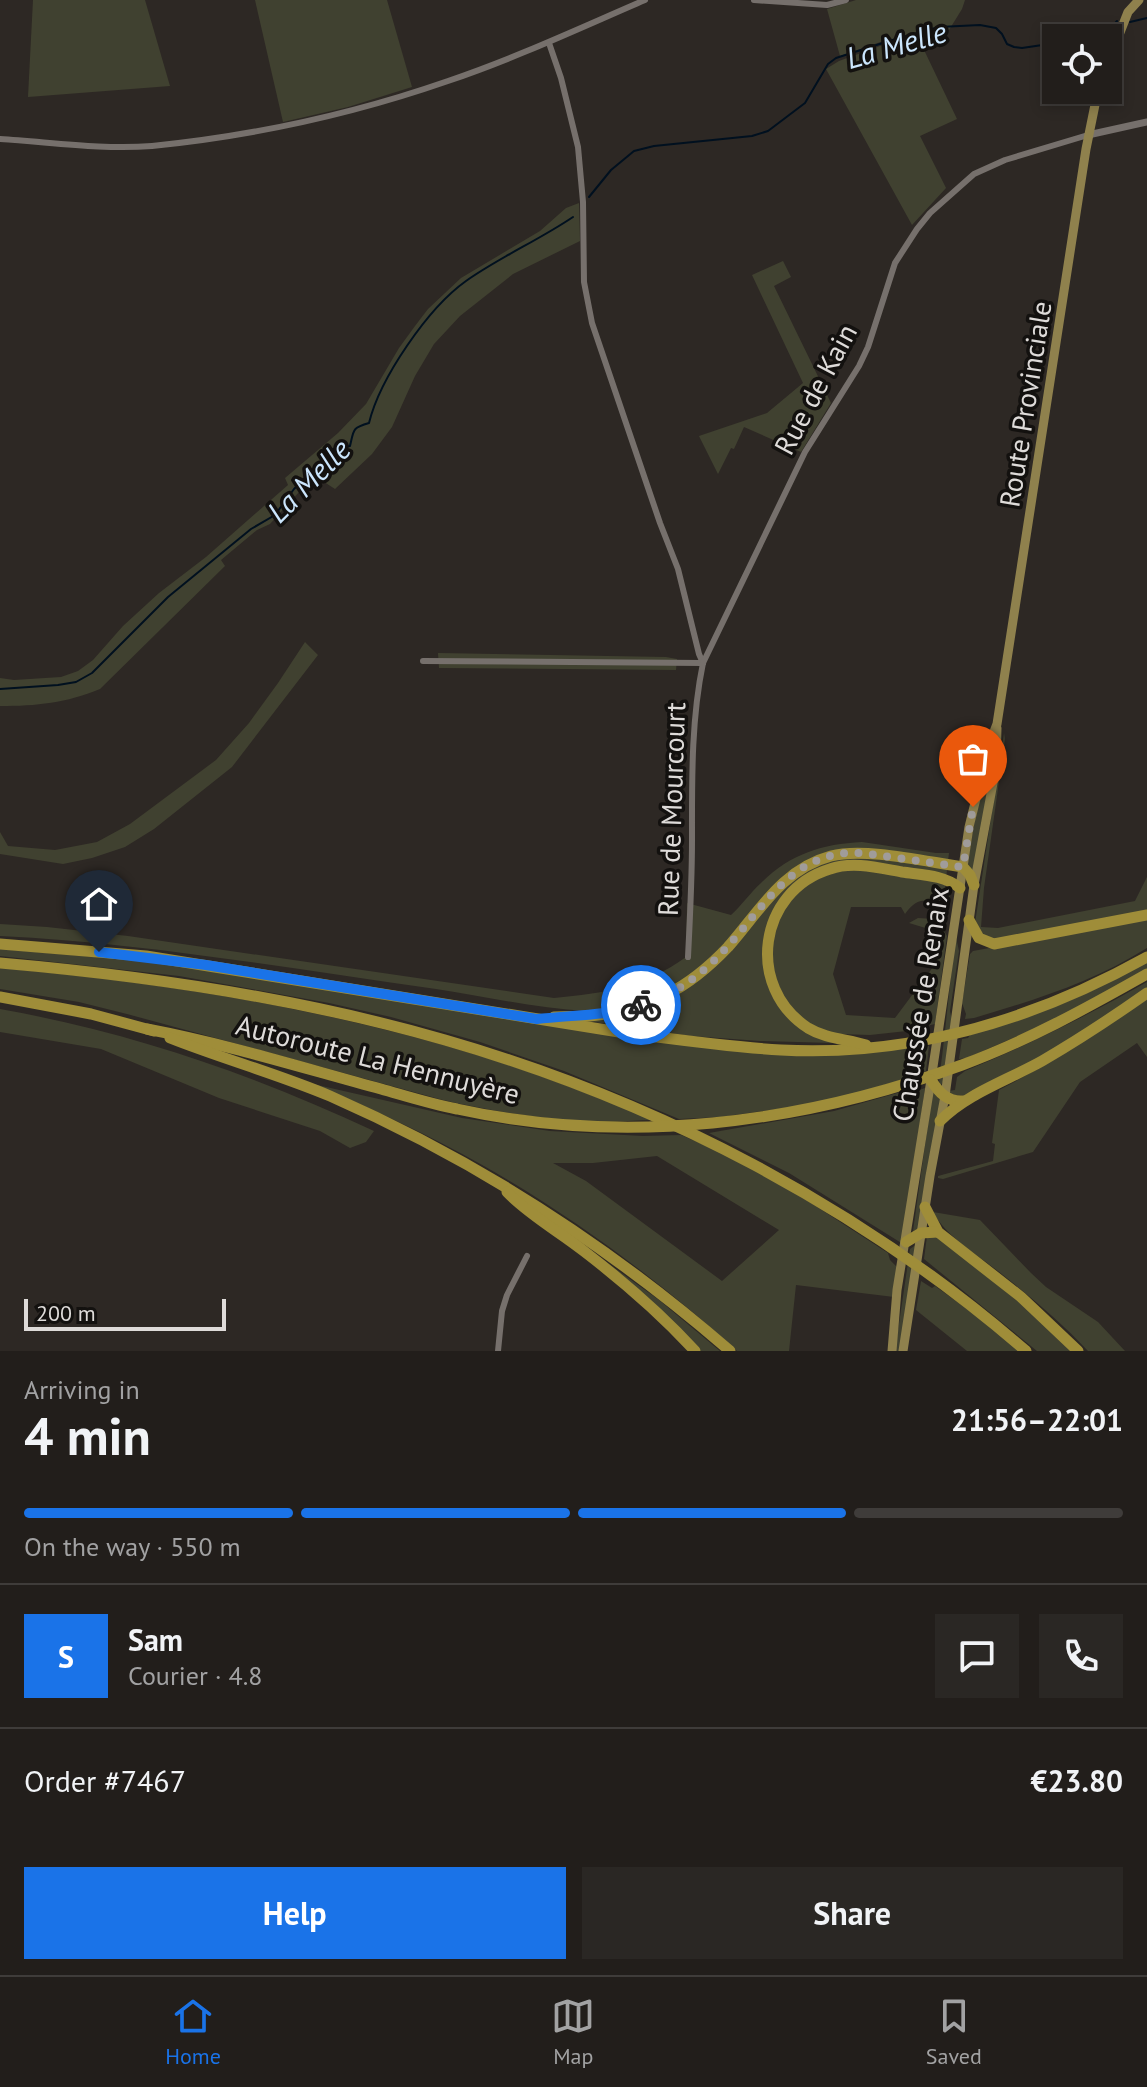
<!DOCTYPE html>
<meta charset="utf-8">
<style>
body{margin:0;font-family:"PT Sans",sans-serif;background:#2a2724;color:#f1f3f6;height:100vh;display:flex;flex-direction:column;font-size:30px;white-space:nowrap}
*{box-sizing:border-box;margin:0}
p{font-size:26px;color:#a2a2a3}
.icon{flex:none;width:44px;height:44px;fill:none;stroke:currentColor;stroke-width:2;stroke-linecap:round;stroke-linejoin:round}
.map{position:relative;height:1351px;overflow:hidden}
.side{display:flex;flex-direction:column;background:#221e1b;flex:1}
.side>*{flex:none}
.buttons{position:absolute;left:1042px;top:24px;display:grid;gap:16px}
.buttons a{display:grid;place-items:center;width:80px;height:80px;border-radius:0px;background:#221e1b;box-shadow:0 4px 12px #0003,0 0 0 2px #3f3c3a;font-size:40px}
.scale{position:absolute;left:24px;bottom:20px;width:202px;box-sizing:border-box;padding-left:8px;border:4px solid #dedbd9;border-top:0;font-size:22px;line-height:28px;white-space:nowrap;color:#dedbd9;-webkit-text-stroke:6px #13110f;paint-order:stroke}
.pin{position:absolute;display:grid;place-items:center;width:68px;height:68px;color:#fff;margin:-82px -34px;border-radius:50% 50% 50% 0;rotate:-45deg;box-shadow:0 0 8px #0007}
.pin .icon{rotate:45deg}
.courier{position:absolute;display:grid;place-items:center;width:80px;height:80px;margin:-40px;border:6px solid #1a73e8;border-radius:50%;background:#fff;color:#222;box-shadow:0 2px 10px #0007}
.headline em{font-style:normal;font-weight:800}
.headline div{display:flex;flex-direction:column-reverse}
.headline{display:flex;align-items:center;justify-content:space-between;height:136px;padding:0 24px}
h1{font-size:52px;font-weight:800;line-height:60px}
.bar{display:grid;grid-template-columns:repeat(4,1fr);gap:12px 8px;align-content:center;height:96px;padding:0 24px}
.bar i{height:10px;border-radius:6px;background:#3f3c3a}
.bar .active{background:#1a73e8}
.bar p{grid-column:span 4}
.line{display:flex;align-items:center;gap:20px;padding:0 24px;border-top:2px solid #3f3c3a}
.line div{flex:1}
.round{display:grid;place-items:center;flex:none;width:84px;height:84px;border-radius:0px;background:#2a2724}
.action{display:flex;gap:16px;margin-top:auto;padding:16px 24px}
.action a{flex:1;height:92px;border-radius:0px;background:#1a73e8;color:#fff;font-size:32px;font-weight:800;line-height:92px;text-align:center}
.action a+a{background:#2a2724;color:#f1f3f6}
.menu{display:flex;justify-content:space-around;align-items:center;height:112px;border-top:2px solid #3f3c3a;background:#221e1b;font-size:22px;color:#a2a2a3}
.menu a{display:grid;justify-items:center;gap:4px}
.menu .active{color:#1a73e8}
.map>svg:first-child{display:block}
</style>
<div class="map">
<svg width="1147" height="1351" viewBox="0 0 1147 1351">
<rect width="100%" height="100%" fill="#2d2824"/>
<g fill="#404130" fill-rule="evenodd">
<path d="M33 0H145L170 86 28 97Z"/>
<path d="M255 0H387L412 87 348 107 283 122Z"/>
<path d="M856 0H965L962 9 949 30 933 31 924 42 925 52 957 119 920 136 946 188 912 225 826 69 839 61 891 42 905 46 889 39 840 56 827 9Z"/>
<path d="M579 203 580 241 513 274 460 316 434 344 415 376 392 427 372 454 335 489 318 478 309 481 270 524 257 530 221 560 225 566 100 689C66 703 37 706 0 706V678L14 680 61 677 78 671 93 660 123 626 159 593 206 557 288 485 285 478 338 433 366 404 399 348 415 326 428 309 461 278 540 231 566 208Z"/>
<path d="M783 261 791 277 774 286 831 403 801 452 744 427 734 449 731 448 718 474 699 436 767 413 803 383 752 275Z"/>
<path d="M305 642 318 655 232 767 154 829 125 847 92 858 63 864 0 854V832L8 846 55 850 97 842 130 824 216 760 249 723 278 683Z"/>
<path d="M438 653 666 657 677 659 676 670 439 668Z"/>
<path d="M996 733 995 747 973 880 967 865 975 819Z"/>
<path d="M1004 733 1005 739 984 888 981 927 998 928 1135 901 1147 877V911L991 940 982 937 975 923Z"/>
<path d="M862 842 936 853H949L945 887 949 891 950 898C928 908 922 890 905 914L901 907H851L833 974 846 1015 895 1018 936 963 942 933 909 923 918 918 934 919 942 927 947 936 935 1024 926 1026 925 1029 870 1035 839 1034 833 1043 760 1041 691 1036 588 1021 587 1011C536 1008 487 997 436 989 291 969 146 943 0 936V924L47 927 128 936 554 998C605 993 643 988 686 957L687 903 731 915C742 905 750 893 761 883 790 854 822 844 862 842Z"/>
<path d="M1147 919V948C1093 982 1035 1000 974 1018L965 1019 966 1014 962 1003 970 954 973 951Z"/>
<path d="M956 937 959 951 950 1011 952 1020 943 1082 940 1086 939 1079C946 1031 949 984 956 937Z"/>
<path d="M0 949 143 961 765 1053 922 1044 925 1047 929 1046 926 1071 915 1076 826 1102 721 1117 679 1119 564 1071 480 1042 391 1017 329 1003 179 976 0 956Z"/>
<path d="M1147 961V970L1059 1018 967 1058 959 1059 962 1039 968 1038 970 1035 1057 1006 1089 992Z"/>
<path d="M0 968C161 982 323 1008 477 1055 537 1073 596 1097 654 1120 637 1120 620 1122 604 1122 550 1121 496 1112 443 1100L127 1014 79 1002 0 989Z"/>
<path d="M1147 982V989L1074 1039 970 1096 949 1095V1091L955 1090 957 1077 965 1071C1028 1045 1087 1016 1147 982Z"/>
<path d="M1147 999V1057L1137 1043 1080 1082 1033 1152 943 1179 938 1178V1176L993 1161 995 1144 992 1143 999 1090C1051 1063 1099 1033 1147 999Z"/>
<path d="M0 1009C134 1033 251 1074 374 1131L366 1142 350 1148 320 1131 219 1098 101 1049 0 1032Z"/>
<path d="M313 1084 462 1118 550 1131 643 1136 681 1135 735 1158 794 1192 888 1253 890 1260 899 1269 894 1297 796 1285 789 1351H737C660 1281 575 1218 484 1166 429 1135 371 1108 313 1084ZM657 1156 779 1230 722 1281 586 1181 553 1163H593Z"/>
<path d="M915 1088 919 1090 925 1088 903 1244 789 1173 709 1133 834 1111Z"/>
<path d="M933 1088 941 1097 920 1228 913 1231Z"/>
<path d="M933 1212 980 1220 1031 1273 1046 1287 1098 1322 1125 1351H1088C1062 1323 1033 1299 1003 1275 981 1257 946 1237 933 1212Z"/>
<path d="M927 1236 941 1238 1046 1324 1075 1351H1037L924 1259Z"/>
<path d="M917 1244 901 1351H895L910 1249Z"/>
<path d="M609 1264 659 1300 720 1351H700Z"/>
<path d="M921 1281 932 1288 935 1286 981 1319 1019 1351H967L916 1310Z"/>
</g>
<g fill="none" stroke-linecap="round" stroke-linejoin="round">
<g stroke="#00101f" stroke-width="2">
<path d="M1130 22 1147 18"/>
<path d="M1098 38 1107 32 1117 21"/>
<path d="M589 197 611 170 634 151 654 146 752 136 768 131 805 103 828 64 836 58 889 41 939 27 980 25 996 28 1002 34 1007 44 1014 47 1022 48 1056 43"/>
<path d="M0 689 58 685 76 682 92 673 168 597 251 529 275 515 294 489 305 478 316 475 321 471 329 450 350 446C354 429 352 428 369 423 380 378 428 308 466 281 500 257 539 240 573 217"/>
</g>
<g stroke="#76706c" stroke-width="6">
<path d="M754 0 827 5 846 0"/>
<path d="M549 43 561 78 578 147 583 202 584 282 592 323 660 523 678 569 699 654 703 663"/>
<path d="M0 139C50 142 102 150 152 146 252 136 353 114 448 81 516 58 580 28 645 0"/>
<path d="M423 661 703 663"/>
<path d="M688 957C690 918 692 880 692 840 692 781 691 721 703 663L805 452 859 366 868 347 895 263 917 229 930 213 974 174 1005 160 1088 135"/>
<path d="M498 1351 502 1311 507 1295 527 1256"/>
</g>
<path stroke="#76706c" stroke-width="7" d="M1088 135 1147 122"/>
<g stroke="#8f814d" stroke-width="9">
<path d="M1108 63 1128 12 1139 0"/>
<path d="M892 1351 897 1290 931 1080 969 827 990 742 997 724 1086 149 1098 90"/>
<path d="M903 1351 930 1176 945 1096 974 885 996 767 997 728"/>
</g>
<g stroke="#9f8d39" stroke-width="11">
<path d="M969 920 979 938 994 944 1147 915"/>
<path d="M0 944 146 956 619 1032C673 1039 727 1047 781 1050 912 1057 1034 1020 1147 957"/>
<path d="M0 963C150 976 300 998 445 1040 657 1101 859 1206 1026 1351"/>
<path d="M0 997 91 1014 154 1031"/>
<path d="M554 1017C566 1016 578 1017 590 1016 616 1014 643 1007 666 995 690 983 710 966 728 947 759 912 782 869 831 856 865 847 927 862 963 867L970 875 974 885"/>
<path d="M147 1029C226 1044 303 1068 381 1089 406 1096 431 1104 457 1109 626 1146 801 1124 962 1065 1027 1041 1087 1008 1147 974"/>
<path d="M170 1038C223 1059 278 1074 330 1096 478 1161 608 1245 730 1351"/>
<path d="M866 1045C847 1039 826 1039 808 1028 745 987 758 891 830 869 853 861 879 868 902 872 923 875 944 875 960 888"/>
<path d="M931 1080C939 1093 948 1102 963 1101"/>
<path d="M940 1121C966 1094 1008 1080 1042 1061 1078 1040 1113 1017 1147 993"/>
<path d="M507 1192C529 1215 560 1232 585 1252 624 1282 662 1315 695 1351"/>
<path d="M925 1207 938 1232 1021 1297 1078 1351"/>
<path d="M906 1242 921 1233 938 1232"/>
</g>
</g>
<g fill="none" stroke-linecap="round" stroke-linejoin="round">
<path stroke="#a09c9a" stroke-width="8" stroke-dasharray="0 14.4" d="M641 1005C675 995 703 974 726 948 762 910 789 857 848 853 862 852 876 855 890 857 915 860 939 864 963 867L973 807"/>
<path stroke="#1a73e8" stroke-width="10" d="M99 952 206 965 537 1019C573 1015 606 1016 641 1005"/>
</g>
<g text-anchor="middle" dominant-baseline="central" stroke-width="7" stroke-linejoin="round" paint-order="stroke">
<g font-size="28" fill="#dedbd9" stroke="#13110f">
<text transform="translate(815 389) rotate(-62)">Rue de Kain</text>
<text transform="translate(1025 404) rotate(-81)">Route Provinciale</text>
<text transform="translate(671 809) rotate(-88)">Rue de Mourcourt</text>
<text transform="translate(920 1004) rotate(-81)">Chaussée de Renaix</text>
<text transform="translate(378 1059) rotate(14)">Autoroute La Hennuyère</text>
</g>
<g font-size="30" font-style="italic" fill="#cbe6fd" stroke="#13110f">
<text transform="translate(896 44) rotate(-16)">La Melle</text>
<text transform="translate(308 480) rotate(-45)">La Melle</text>
</g>
</g>
</svg>
<div class="buttons">
<a><svg class="icon" aria-label="locate" viewBox="0 0 24 24"><circle cx="12" cy="12" r="6"/><path d="M12 2v4M12 18v4M2 12h4M18 12h4"/></svg></a>
</div>
<div class="scale">200 m</div>
<div class="pin" style="left:973px;top:807px;background:#ea580c"><svg class="icon" aria-label="bag" viewBox="0 0 24 24"><path d="M5 8h14l-1 12H6zM9 8a3 3 0 0 1 6 0"/></svg></div>
<div class="pin" style="left:99px;top:952px;background:#1f2937"><svg class="icon" aria-label="home" viewBox="0 0 24 24"><path d="M3 11l9-7 9 7M6 9v11h12V9"/></svg></div>
<div class="courier" style="left:641px;top:1005px"><svg class="icon" aria-label="bike" viewBox="0 0 24 24"><circle cx="6" cy="16" r="4"/><circle cx="18" cy="16" r="4"/><path d="M6 16l4-8h5l3 8M10 8l3 8H6M13 5h3"/></svg></div>
</div>
<section class="side">
<div class="headline"><div><h1>4 min</h1><p>Arriving in</p></div><em>21:56–22:01</em></div>
<div class="bar"><i class="active"></i><i class="active"></i><i class="active"></i><i></i><p>On the way · 550 m</p></div>
<div class="line" style="height:144px"><b class="round" style="background:#1a73e8;color:#fff">S</b><div><b>Sam</b><p>Courier · 4.8</p></div><a class="round"><svg class="icon" aria-label="chat" viewBox="0 0 24 24"><path d="M4 5h16v11H9l-5 4z"/></svg></a><a class="round"><svg class="icon" aria-label="phone" viewBox="0 0 24 24"><path d="M5 4h4l2 5-3 2q2 4 5 5l2-3 5 2v4C11 20 4 13 5 4z"/></svg></a></div>
<div class="line" style="height:104px"><div>Order #7467</div><b>€23.80</b></div>
<div class="action"><a>Help</a><a>Share</a></div>
</section>
<nav class="menu">
<a class="active"><svg class="icon" aria-label="home" viewBox="0 0 24 24"><path d="M3 11l9-7 9 7M6 9v11h12V9"/></svg>Home</a>
<a><svg class="icon" aria-label="map" viewBox="0 0 24 24"><path d="M3 6l6-2 6 2 6-2v14l-6 2-6-2-6 2zM9 4v14M15 6v14"/></svg>Map</a>
<a><svg class="icon" aria-label="saved" viewBox="0 0 24 24"><path d="M7 4h10v16l-5-4-5 4z"/></svg>Saved</a>
</nav>
